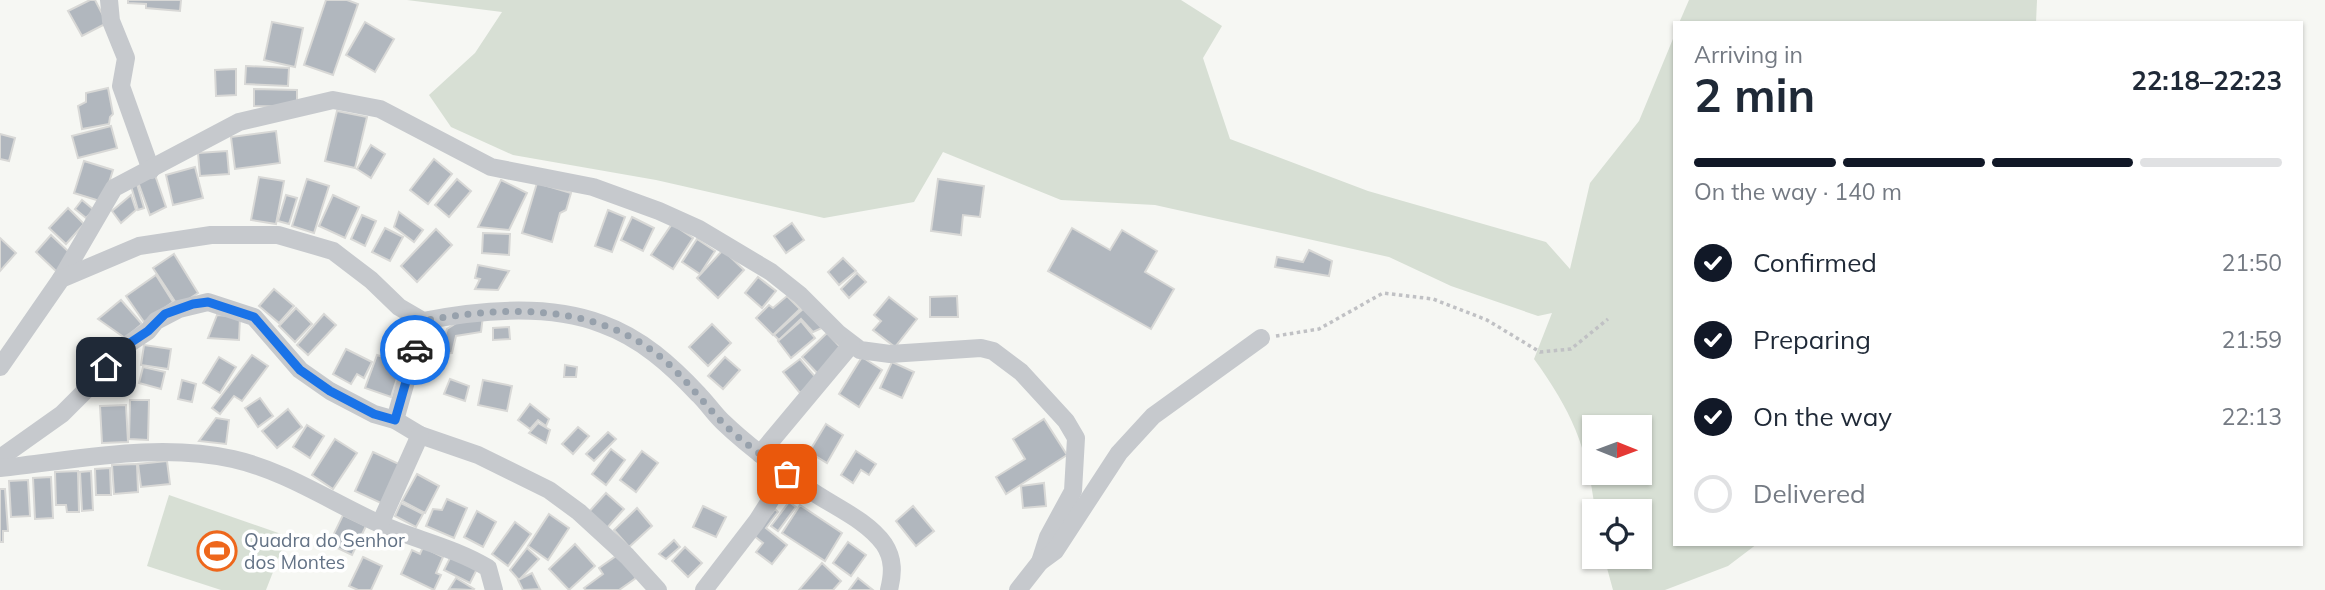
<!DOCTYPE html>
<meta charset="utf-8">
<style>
body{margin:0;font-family:Mulish,sans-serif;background:#f6f6f7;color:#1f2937;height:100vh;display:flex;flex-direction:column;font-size:26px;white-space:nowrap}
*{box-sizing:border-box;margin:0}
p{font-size:23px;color:#747a83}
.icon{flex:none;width:38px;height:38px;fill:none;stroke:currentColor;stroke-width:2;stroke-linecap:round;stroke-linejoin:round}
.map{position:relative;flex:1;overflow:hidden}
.panel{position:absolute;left:1673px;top:21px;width:630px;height:525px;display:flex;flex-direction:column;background:#fff;border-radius:0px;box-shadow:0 2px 5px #0004}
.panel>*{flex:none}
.needle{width:46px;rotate:91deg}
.fabs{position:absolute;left:1582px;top:415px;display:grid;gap:14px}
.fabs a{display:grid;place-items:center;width:70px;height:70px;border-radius:0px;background:#fff;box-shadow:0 2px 5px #0004;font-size:35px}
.pin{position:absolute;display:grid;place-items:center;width:60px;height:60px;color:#fff;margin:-30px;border-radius:14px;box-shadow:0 4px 10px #0006}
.courier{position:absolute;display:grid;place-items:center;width:70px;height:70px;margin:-35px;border:5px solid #1a73e8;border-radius:50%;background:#fff;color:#222;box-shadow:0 2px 9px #0007}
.overview em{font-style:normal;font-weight:700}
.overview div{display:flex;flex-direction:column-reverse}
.overview{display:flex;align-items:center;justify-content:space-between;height:119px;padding:0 21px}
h1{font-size:46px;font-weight:700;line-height:52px}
.bar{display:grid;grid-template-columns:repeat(4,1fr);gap:10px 7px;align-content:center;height:84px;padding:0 21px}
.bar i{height:9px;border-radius:5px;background:#e0e1e3}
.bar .active{background:#111827}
.bar p{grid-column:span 4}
ol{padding:0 21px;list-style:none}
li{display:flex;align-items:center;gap:21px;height:77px}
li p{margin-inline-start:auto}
li .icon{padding:7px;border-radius:50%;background:#111827;color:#fff;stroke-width:4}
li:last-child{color:#747a83}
li i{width:38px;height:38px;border:4px solid #e0e1e3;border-radius:50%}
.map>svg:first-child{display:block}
</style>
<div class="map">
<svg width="2325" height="590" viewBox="0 0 2325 590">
<rect width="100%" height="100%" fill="#f6f7f3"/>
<g fill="#d7dfd4" fill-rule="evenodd">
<path d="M407 0H1181L1222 26 1203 58 1230 139 1368 191 1546 242 1570 269 1590 183 1639 121 1675 34V544H1757L1728 566 1665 590H1613L1604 557 1640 556V511H1595C1588 448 1571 410 1534 359L1552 313 1538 316 1451 286 1389 257 1155 205 1061 200 943 152 914 202 824 218 656 180 513 155 451 127 429 95 475 53 502 12ZM1640 427V472H1594V427Z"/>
<path d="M1689 0H2037L2036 23H1679Z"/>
<path d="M169 495 287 536 266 590H221L147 566Z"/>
</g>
<g fill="#b1b7be" stroke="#d8d8d6" stroke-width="2">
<path d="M90 0H95L107 23 82 36 68 11Z"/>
<path d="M128 0H181L180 11 146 8V4L128 3Z"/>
<path d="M326 0H347L358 4 333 75 304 65Z"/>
<path d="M272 22 303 28 295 67 264 60Z"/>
<path d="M365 22 394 39 375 72 346 55Z"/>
<path d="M246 66 289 68 288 86 245 84Z"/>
<path d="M236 69V95L216 96 215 70Z"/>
<path d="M108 88 113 114 110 117 109 124 82 129 78 106 86 102V93Z"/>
<path d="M254 89 297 90V107L254 106Z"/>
<path d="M337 111 367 117 355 168 325 161Z"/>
<path d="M111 126 117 148 78 158 72 136Z"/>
<path d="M276 131 280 163 235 169 231 137Z"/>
<path d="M0 134 15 138 9 161 0 159Z"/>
<path d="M371 145 385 154 371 178 357 169Z"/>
<path d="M227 151 229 174 200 176 198 153Z"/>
<path d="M434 159 452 174 428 204 410 190Z"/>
<path d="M84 161 113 170 103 202 74 193Z"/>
<path d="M195 167 203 198 173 205 166 175Z"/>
<path d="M155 175 166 207 150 215 138 182Z"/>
<path d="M259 177 284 181 276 224 251 220Z"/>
<path d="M307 179 329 186 314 233 292 226Z"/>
<path d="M457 179 471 191 449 217 435 205Z"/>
<path d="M938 179 984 186 980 217 963 215 961 235 931 231Z"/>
<path d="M501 180 527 193 509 230 478 227Z"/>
<path d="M537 183 571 193 566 210 560 213 552 242 522 233Z"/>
<path d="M137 184 144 208 138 210 131 186Z"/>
<path d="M131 195 136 210 121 223 112 211Z"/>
<path d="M286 195 297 198 289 224 278 221Z"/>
<path d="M333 195 359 207 345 238 319 226Z"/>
<path d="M82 200 94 210 86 218 75 209Z"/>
<path d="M68 208 84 224 66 244 49 228Z"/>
<path d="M608 210 625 217 612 252 595 246Z"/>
<path d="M399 212 423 230 414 242 394 227Z"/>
<path d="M362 215 376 221 365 246 351 239Z"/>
<path d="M632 217 654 228 643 251 621 240Z"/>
<path d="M792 223 804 240 786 253 774 236Z"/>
<path d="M672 224 693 238 673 269 651 255Z"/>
<path d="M385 228 403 237 390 261 372 252Z"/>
<path d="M1072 228 1110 250 1122 230 1157 251 1145 272 1174 289 1151 329 1048 271Z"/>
<path d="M436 229 452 245 417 282 401 266Z"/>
<path d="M483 233 510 234 509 255 482 253Z"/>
<path d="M51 235 72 255 57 272 36 252Z"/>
<path d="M0 238 16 253 0 271Z"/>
<path d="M697 239 715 251 700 274 682 262Z"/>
<path d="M723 250 744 270 718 298 697 278Z"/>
<path d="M1309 250 1332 261 1329 276 1275 267 1277 257 1303 262Z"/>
<path d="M174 254 198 293 178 306 153 268Z"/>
<path d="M843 258 856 271 839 285 828 272Z"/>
<path d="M478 265 509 271 498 290 475 289 480 279 475 278Z"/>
<path d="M857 273 866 282 849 298 841 289Z"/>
<path d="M156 275 173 302 144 322 126 296Z"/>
<path d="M758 277 776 291 762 308 745 293Z"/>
<path d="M274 289 294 306 279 323 259 306Z"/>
<path d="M787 296 800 309 773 335 756 318 769 305 773 308Z"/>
<path d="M957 296 958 317H930V297Z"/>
<path d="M889 297 917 319 895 347 873 330 881 321 874 315Z"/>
<path d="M121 300 142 324 125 338 98 319Z"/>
<path d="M296 308 312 324 295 342 279 326Z"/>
<path d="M804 308 822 328 813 332 801 319 779 340 774 335Z"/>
<path d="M324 314 336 325 308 355 297 345Z"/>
<path d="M217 315 240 317 239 340 208 338Z"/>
<path d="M483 316 481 332 456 336 452 353 439 354 447 329 461 320Z"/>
<path d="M801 321 815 338 791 358 778 341Z"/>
<path d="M712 324 731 343 708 366 689 347Z"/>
<path d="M509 327 510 339 493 340V328Z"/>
<path d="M827 333 844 351 819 375 802 357Z"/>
<path d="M144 345 171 349 168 369 141 365Z"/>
<path d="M346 349 372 362 364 378 357 374 351 384 333 374Z"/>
<path d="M252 355 268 366 242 401 234 396 220 414 212 408Z"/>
<path d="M377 355 402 363 391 397 365 388Z"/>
<path d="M219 357 236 367 220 393 203 383Z"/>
<path d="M725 357 740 370 723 389 708 376Z"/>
<path d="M862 357 882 370 859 407 839 394Z"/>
<path d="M800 359 817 379 800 393 783 372Z"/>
<path d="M892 362 914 372 902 398 880 388Z"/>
<path d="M565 365 577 367 576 377H564Z"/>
<path d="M143 367 165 372 161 389 139 383Z"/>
<path d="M450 379 469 386 465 401 444 394Z"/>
<path d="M182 380 196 384 192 402 178 399Z"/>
<path d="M483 380 512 386 507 411 478 405Z"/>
<path d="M260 398 273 416 258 427 245 408Z"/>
<path d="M130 400H149L148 440 129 439Z"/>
<path d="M530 404 549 419 546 426 538 420 530 429 518 420Z"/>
<path d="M126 405 128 442 102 443 100 406Z"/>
<path d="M288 409 302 427 277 448 262 431Z"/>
<path d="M216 418 229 420 226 444 199 441Z"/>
<path d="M1044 419 1067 455 1006 494 996 477 1025 459 1013 439Z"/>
<path d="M538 423 550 430 546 443 529 433Z"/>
<path d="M826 424 843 435 827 463 809 452Z"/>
<path d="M307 425 324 436 310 458 293 447Z"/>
<path d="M578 427 589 436 573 454 562 444Z"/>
<path d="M608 432 616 439 594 461 586 454Z"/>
<path d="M335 439 357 453 333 489 312 475Z"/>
<path d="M611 449 625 460 606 485 592 474Z"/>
<path d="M642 451 658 463 636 492 620 480Z"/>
<path d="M856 451 876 464 869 475 861 470 853 483 841 475Z"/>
<path d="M373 452 401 465 383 504 355 491Z"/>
<path d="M167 461 170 484 141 487 138 464Z"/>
<path d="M137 464 138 492 114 494 112 465Z"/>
<path d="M110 468 111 495H96L95 469Z"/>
<path d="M78 471 79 512H67L66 505H56L55 472Z"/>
<path d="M91 471 93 510 82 511 80 472Z"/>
<path d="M417 474 439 486 425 513 402 501Z"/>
<path d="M51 477 53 518 35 519 33 478Z"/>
<path d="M28 480 30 516 11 517 9 481Z"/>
<path d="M1044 483 1046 506 1023 508 1021 486Z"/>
<path d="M0 489H5L8 531H3V542H0Z"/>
<path d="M606 493 624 509 605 530 587 514Z"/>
<path d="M447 499 467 508 454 538 426 526 433 509 442 510Z"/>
<path d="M789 502 796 507 778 531 771 526Z"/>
<path d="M401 503 423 514 416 527 395 516Z"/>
<path d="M800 505 842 533 825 561 782 533Z"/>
<path d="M703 506 726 517 716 537 693 527Z"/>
<path d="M913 506 934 531 916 546 896 521Z"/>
<path d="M637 508 652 526 629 547 614 530Z"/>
<path d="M775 509 778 512 766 528 787 545 772 564 756 552 763 543 753 535Z"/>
<path d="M477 511 496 522 483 547 464 537Z"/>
<path d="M549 514 569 528 548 560 528 546Z"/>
<path d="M343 515 366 526 352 555 329 544Z"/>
<path d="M515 522 531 534 508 566 492 554Z"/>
<path d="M674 540 680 547 666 559 659 554Z"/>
<path d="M848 542 866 555 851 576 833 563Z"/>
<path d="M575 544 595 566 569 590 549 569Z"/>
<path d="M423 547 443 557 436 573 441 575 434 590 401 574 412 550 420 554Z"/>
<path d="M685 547 702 563 688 577 672 561Z"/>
<path d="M527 548 539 559 519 580 510 570Z"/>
<path d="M452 554 478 567 470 583 444 570Z"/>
<path d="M619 554 636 578 619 590H586L584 588 603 574 599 568Z"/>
<path d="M363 557 382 566 371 590H358L349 586Z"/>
<path d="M822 563 841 581 833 590H799Z"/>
<path d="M532 573 540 589 523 590 518 580Z"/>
<path d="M456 578 474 589 473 590 449 589Z"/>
<path d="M858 578 873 590H849Z"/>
</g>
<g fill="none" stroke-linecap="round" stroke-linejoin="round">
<path stroke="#c0c1c4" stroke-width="3.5" stroke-dasharray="3.5 3.5" stroke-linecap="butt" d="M1276 336 1319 329 1383 293 1433 299 1487 320 1540 352 1571 349 1608 319"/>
<g stroke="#c6c9cd" stroke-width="18">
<path d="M109 0 111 21 126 58 121 86 151 170"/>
<path d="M61 279 114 188 239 122 333 100 380 109 491 167 593 187 659 211 699 229 771 272 800 295 839 334 860 350 890 354 981 348 993 351 1021 372 1066 421 1076 438 1073 491 1048 537 1040 562"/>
<path d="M0 367 61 279 139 246 211 235H278L333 251 371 280 399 307 423 321C479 310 547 303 602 324 641 338 671 365 699 395 708 404 715 415 724 423 749 447 778 468 807 488 832 506 866 519 884 544 894 559 893 574 889 590"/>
<path d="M395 420 423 321"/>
<path d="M760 454 851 345"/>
<path d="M0 458 62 414 94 382 118 351 148 331 156 321 179 309 208 302 254 317 300 370 330 391 374 414 395 420 420 435 478 455 549 490 579 512 627 556 658 590"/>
<path d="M0 468C77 460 157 442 233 459 286 471 331 502 380 524 416 540 453 547 488 568L494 590"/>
<path d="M380 524 420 435"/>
<path d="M704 590 757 521 787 474"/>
<path d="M1018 590 1040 562 1055 551 1119 453 1153 416 1261 338"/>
</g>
</g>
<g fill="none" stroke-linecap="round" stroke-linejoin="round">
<path stroke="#97a1ac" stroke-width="7" stroke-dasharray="0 12.6" d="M415 350 423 321C501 306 593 303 658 355 682 374 700 399 721 421 740 441 765 457 787 474"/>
<path stroke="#1a73e8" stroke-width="9" d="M106 367 118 351 148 331 165 314 193 304 208 302 254 317 300 370 330 391 374 414 395 420 415 350"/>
</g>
<defs>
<g id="stadium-ring" transform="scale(2.0125)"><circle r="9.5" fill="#fff" stroke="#ee671c" stroke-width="1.5"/><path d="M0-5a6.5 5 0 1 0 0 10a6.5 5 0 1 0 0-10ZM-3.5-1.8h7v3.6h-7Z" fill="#ee671c"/></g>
</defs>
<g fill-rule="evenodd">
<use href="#stadium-ring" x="217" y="551"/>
</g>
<g text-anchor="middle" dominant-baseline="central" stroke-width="7" stroke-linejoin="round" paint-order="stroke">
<g font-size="19" fill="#647386" stroke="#fff" text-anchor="start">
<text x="244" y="540">Quadra do Senhor<tspan x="244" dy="22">dos Montes</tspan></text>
</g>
</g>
</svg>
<div class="fabs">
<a><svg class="needle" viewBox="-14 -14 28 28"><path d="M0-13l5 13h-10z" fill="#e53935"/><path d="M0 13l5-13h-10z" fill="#747a83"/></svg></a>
<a><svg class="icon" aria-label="locate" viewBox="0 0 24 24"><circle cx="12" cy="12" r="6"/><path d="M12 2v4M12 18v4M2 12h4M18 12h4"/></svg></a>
</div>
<div class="pin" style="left:787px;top:474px;background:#ea580c"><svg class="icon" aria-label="bag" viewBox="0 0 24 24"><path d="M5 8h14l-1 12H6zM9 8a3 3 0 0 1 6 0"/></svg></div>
<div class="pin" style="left:106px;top:367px;background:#1f2937"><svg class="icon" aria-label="home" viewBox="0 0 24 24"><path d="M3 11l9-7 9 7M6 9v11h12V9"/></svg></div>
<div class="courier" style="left:415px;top:350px"><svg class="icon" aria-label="car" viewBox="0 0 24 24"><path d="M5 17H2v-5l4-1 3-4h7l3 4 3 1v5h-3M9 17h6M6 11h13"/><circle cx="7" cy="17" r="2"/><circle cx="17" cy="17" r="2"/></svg></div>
<section class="panel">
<div class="overview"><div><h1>2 min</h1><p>Arriving in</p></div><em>22:18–22:23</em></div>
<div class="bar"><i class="active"></i><i class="active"></i><i class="active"></i><i></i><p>On the way · 140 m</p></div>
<ol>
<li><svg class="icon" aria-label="check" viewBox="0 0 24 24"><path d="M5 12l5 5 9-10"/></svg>Confirmed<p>21:50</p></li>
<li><svg class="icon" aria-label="check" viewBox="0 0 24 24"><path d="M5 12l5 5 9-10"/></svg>Preparing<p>21:59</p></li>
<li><svg class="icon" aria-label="check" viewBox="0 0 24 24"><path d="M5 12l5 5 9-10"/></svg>On the way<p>22:13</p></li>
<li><i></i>Delivered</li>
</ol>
</section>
</div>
